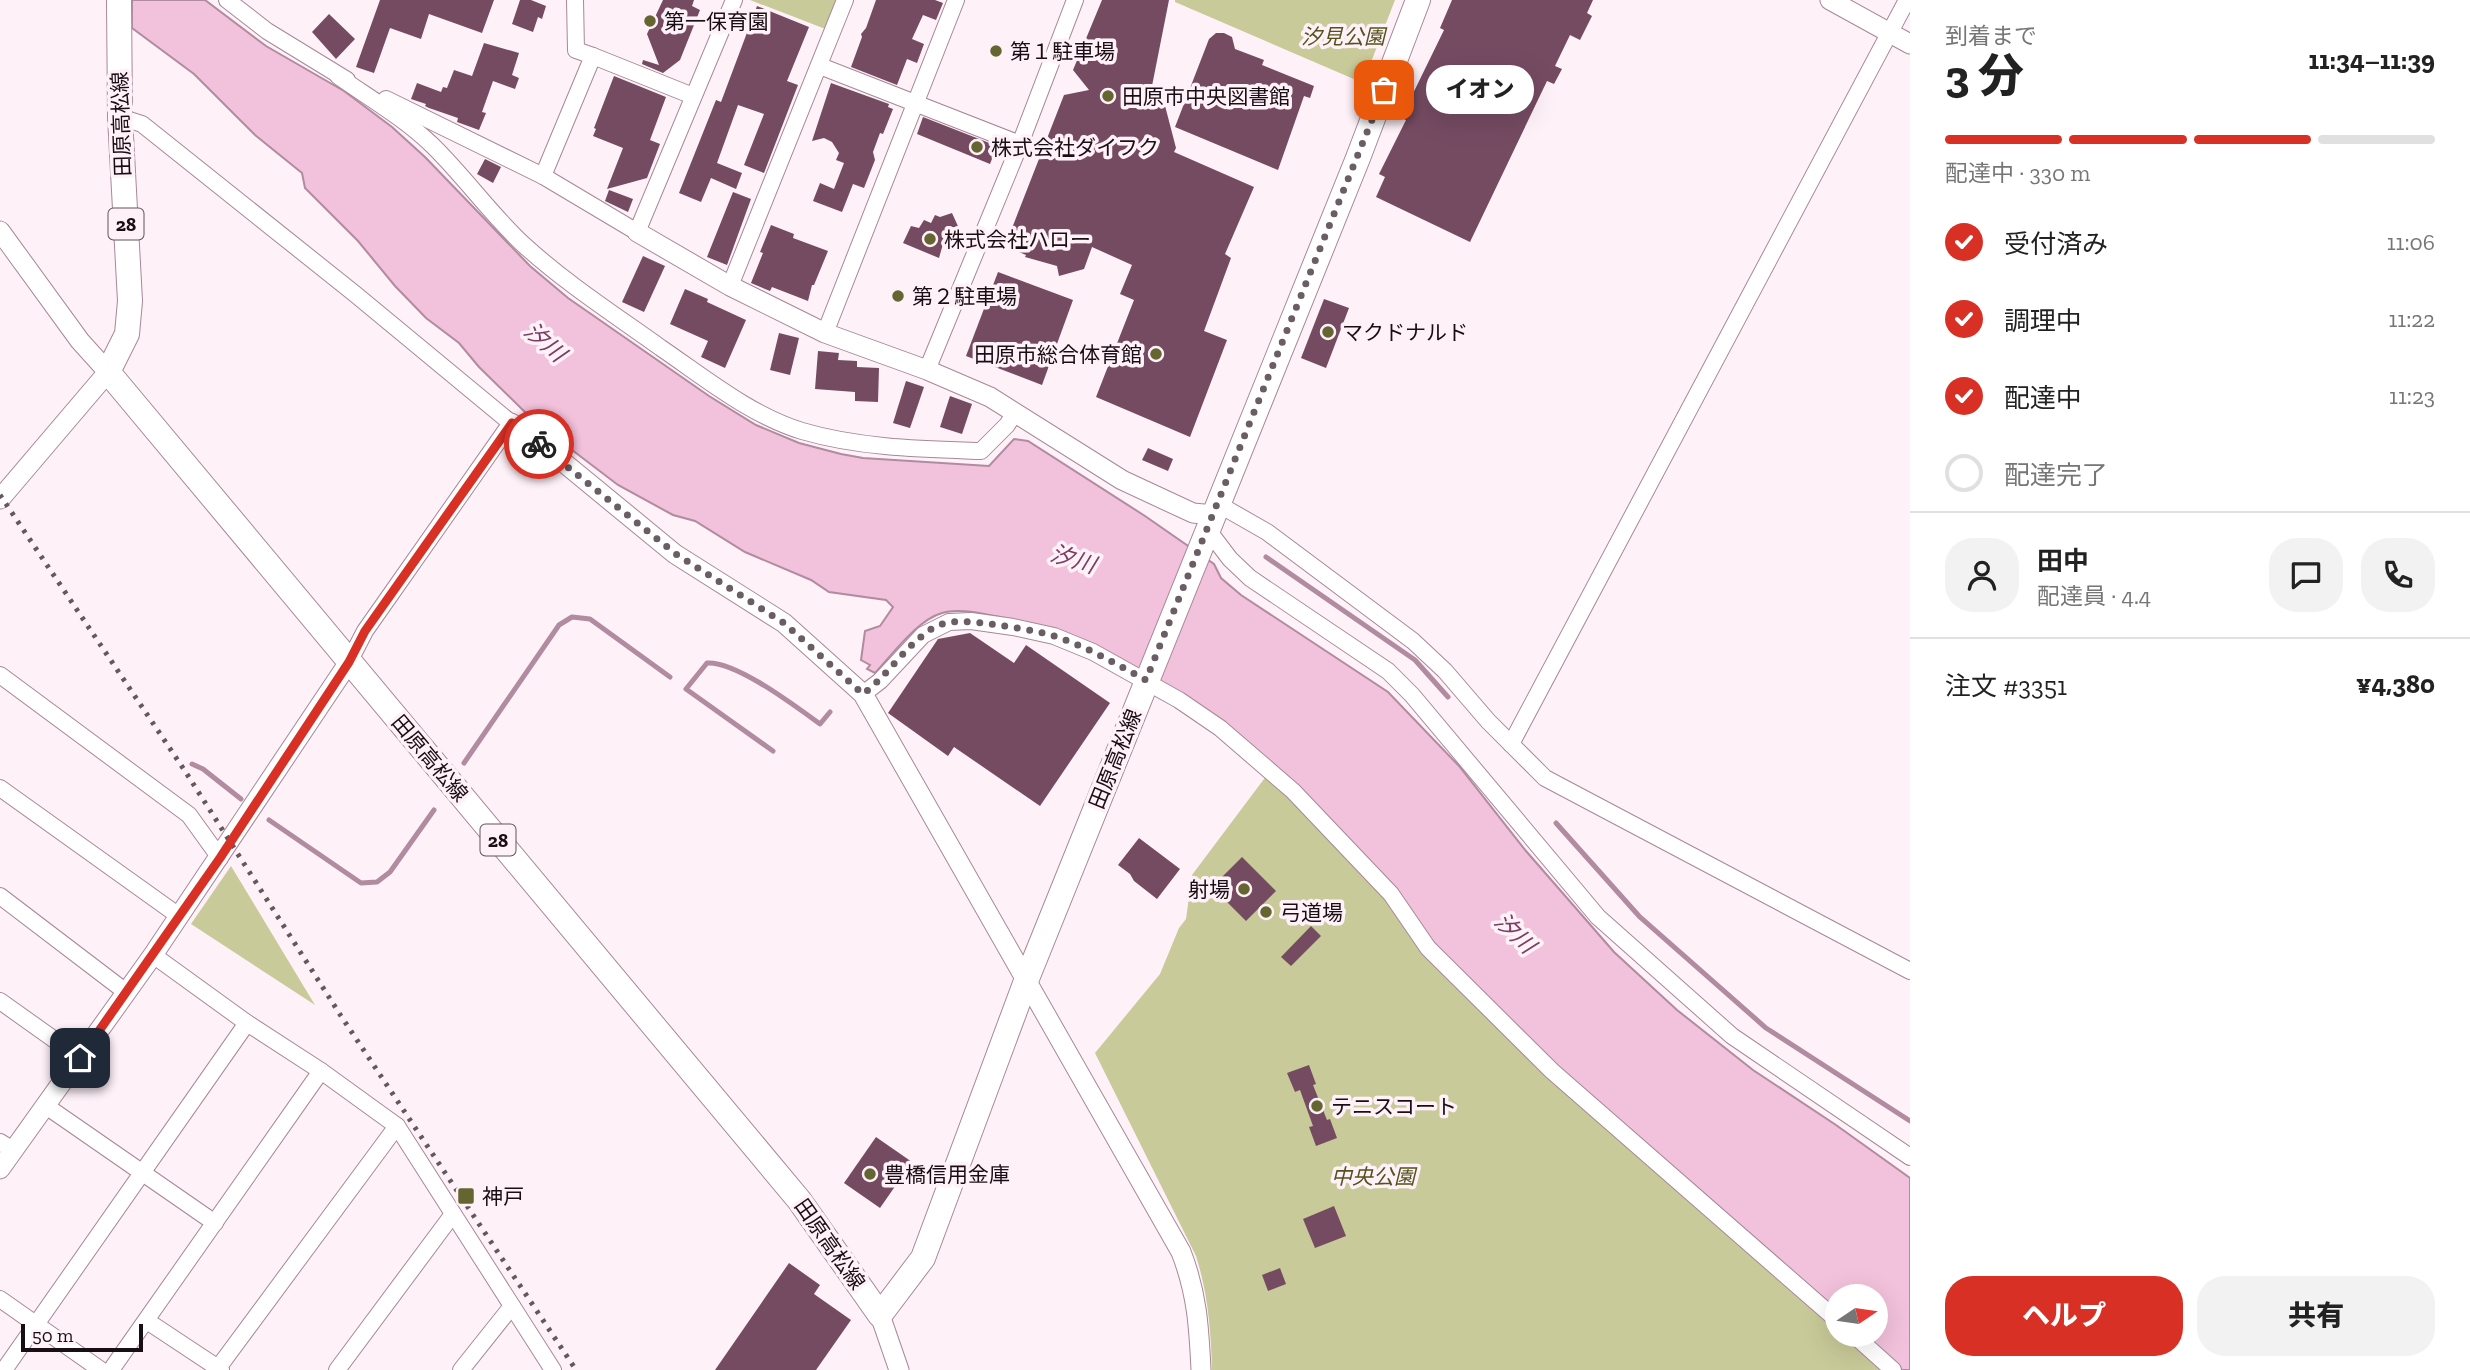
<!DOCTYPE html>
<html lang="ja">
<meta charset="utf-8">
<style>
body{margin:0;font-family:"Zilla Slab","Noto Sans JP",serif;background:#f2f2f2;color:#222;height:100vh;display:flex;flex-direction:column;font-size:26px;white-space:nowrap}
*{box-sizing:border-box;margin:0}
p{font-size:23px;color:#767676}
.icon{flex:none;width:38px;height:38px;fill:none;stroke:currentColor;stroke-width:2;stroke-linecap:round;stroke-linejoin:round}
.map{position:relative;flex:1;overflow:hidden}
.side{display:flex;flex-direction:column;background:#fff;width:560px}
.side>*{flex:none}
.needle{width:46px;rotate:77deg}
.tools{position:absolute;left:1825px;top:1284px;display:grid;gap:14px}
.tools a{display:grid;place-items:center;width:63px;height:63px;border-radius:50%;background:#fff;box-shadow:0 7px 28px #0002;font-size:35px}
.scale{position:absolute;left:21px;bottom:18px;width:122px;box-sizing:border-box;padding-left:7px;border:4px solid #190e14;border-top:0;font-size:19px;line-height:24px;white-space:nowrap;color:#190e14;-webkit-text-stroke:5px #fff1f8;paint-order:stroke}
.pin{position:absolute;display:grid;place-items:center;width:60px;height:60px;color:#fff;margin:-30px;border-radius:14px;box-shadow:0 4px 10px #0006}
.courier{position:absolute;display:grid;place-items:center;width:70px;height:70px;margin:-35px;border:5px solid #d93025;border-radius:50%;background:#fff;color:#222;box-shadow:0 2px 9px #0007}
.bubble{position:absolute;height:49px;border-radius:24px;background:#fff;box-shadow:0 7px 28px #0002;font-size:23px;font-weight:800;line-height:49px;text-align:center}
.summary em{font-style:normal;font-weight:800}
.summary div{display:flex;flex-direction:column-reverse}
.summary{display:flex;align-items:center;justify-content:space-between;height:119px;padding:0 35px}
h1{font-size:46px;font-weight:800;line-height:52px}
.bar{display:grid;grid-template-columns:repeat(4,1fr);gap:10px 7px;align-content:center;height:84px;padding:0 35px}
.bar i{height:9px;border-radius:5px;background:#e0e0e0}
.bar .on{background:#d93025}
.bar p{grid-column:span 4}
.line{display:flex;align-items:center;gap:18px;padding:0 35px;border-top:2px solid #e0e0e0}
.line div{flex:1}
.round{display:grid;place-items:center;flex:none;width:74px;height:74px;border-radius:28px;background:#f2f2f2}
ol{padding:0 35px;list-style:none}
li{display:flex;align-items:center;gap:21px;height:77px}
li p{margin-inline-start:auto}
li .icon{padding:7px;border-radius:50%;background:#d93025;color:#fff;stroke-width:4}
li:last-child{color:#767676}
li i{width:38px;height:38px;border:4px solid #e0e0e0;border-radius:50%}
.action{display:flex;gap:14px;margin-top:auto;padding:14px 35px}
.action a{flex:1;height:80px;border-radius:28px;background:#d93025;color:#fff;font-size:28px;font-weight:800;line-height:80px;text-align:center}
.action a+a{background:#f2f2f2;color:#222}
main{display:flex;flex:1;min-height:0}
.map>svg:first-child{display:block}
</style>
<main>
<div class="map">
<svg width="1910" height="1370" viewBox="0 0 1910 1370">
<rect width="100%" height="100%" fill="#fff1f8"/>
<g fill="#c9ca99">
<path d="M750 0H839L828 30Z"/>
<path d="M1175 0H1395L1363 83 1175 2Z"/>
<path d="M1267 775 1290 795 1581 1106 1837 1331 1838 1335H1842L1882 1370H1212C1211 1330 1208 1294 1196 1256L1095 1053 1160 974 1179 928 1186 919 1192 875Z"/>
<path d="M231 866 315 1005 191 924Z"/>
</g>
<path fill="#f2c1db" stroke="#b18b9f" stroke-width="2" d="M132 0H205L266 46 344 91 392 127 425 157 530 266 568 298 709 396 756 425 799 443 841 454 863 458 989 466 1014 439 1028 441 1145 516 1214 564 1221 578 1241 595 1388 692 1459 766 1526 851 1614 952 1677 1010 1753 1070 1836 1125 1910 1178V1370H1902L1863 1335H1876V1297H1838L1837 1313 1556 1069 1428 941 1399 896 1162 683C1108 649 1058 628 995 616 979 613 957 608 942 613 917 620 892 655 875 673L867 669 870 665 861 660 865 631 880 626 893 607 886 600 829 592 811 580 745 552 695 521 673 515 618 485 534 421 479 367 459 343 426 318 395 286 358 241 305 188 302 173 255 135 194 74 132 28Z"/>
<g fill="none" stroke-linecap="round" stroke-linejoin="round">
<g stroke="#b18b9f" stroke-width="5">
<path d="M1266 557 1415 660 1448 697"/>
<path d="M773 751 686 689 707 663C736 661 795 706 820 724L830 712"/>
<path d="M464 763 559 625 572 617 590 619 670 677"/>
<path d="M192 764 203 769 241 799"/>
<path d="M269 820 361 883 377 882 390 872 434 810"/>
<path d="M1556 823 1639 916 1766 1028 1910 1121"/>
</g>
</g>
<g fill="#754b62">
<path d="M380 0H494L482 33 429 14 421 39 390 28 374 73 356 67Z"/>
<path d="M520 0H531L546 6 542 19 538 17 533 32 512 24Z"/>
<path d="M663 0H694L692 6 700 10 680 60 663 73 642 64 643 60 659 65 647 34Z"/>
<path d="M876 0H935L943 3 936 20 923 15 912 39 924 44 917 63 907 59 897 85 851 67 862 37 861 34 866 28Z"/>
<path d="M1102 0H1169L1152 86 1163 98 1176 148 1174 152 1254 187 1225 254 1231 258 1204 331 1227 340 1190 437 1096 397 1134 300 1120 294 1132 265 1092 247 1084 269 1059 276 1057 266 1025 257 1026 255 1005 246 1064 95 1089 90 1073 70Z"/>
<path d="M1452 0H1593L1587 13 1592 16 1580 40 1570 35 1555 66 1562 69 1554 84 1547 81 1470 242 1376 197 1385 177 1379 174 1406 120 1401 118 1444 30 1440 28Z"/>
<path d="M757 6 809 27 787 81 798 85 764 173 744 165 764 114 738 105 717 163 742 173 736 189 711 178 701 202 679 193 716 100 721 102Z"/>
<path d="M329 14 355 39 336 59 312 32Z"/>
<path d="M1216 33H1224L1232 37 1235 49 1264 60 1262 65 1314 86 1310 98 1304 96 1278 170 1175 127 1209 39Z"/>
<path d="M484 43 519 53 512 75 519 78 515 89 493 81 482 112 486 113 479 130 457 122 458 118 429 108 425 106 426 104 411 99 417 83 441 92 443 87 447 88 454 70 472 76Z"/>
<path d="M614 76 666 97 650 140 660 144 647 178 607 189 623 148 593 136 596 129 594 128Z"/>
<path d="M831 83 889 104 888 107 893 109 883 134 880 133 873 152 875 160 864 188 853 184 842 212 813 201 820 183 834 189 844 163 836 160 839 153 832 142 824 138 812 141Z"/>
<path d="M923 117 997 146 990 164 917 134Z"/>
<path d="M485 159 501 167 493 183 477 174Z"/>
<path d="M609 190 633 199 628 212 605 201Z"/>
<path d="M733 192 751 199 727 265 707 257Z"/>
<path d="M952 213 962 235 943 244 939 258 903 243 911 226 919 228 924 220 931 223 935 215 940 217Z"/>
<path d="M771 225 794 234 793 238 828 251 814 285H812L808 301 772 287 770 291 751 283 763 253 760 252Z"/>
<path d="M643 256 665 266 644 312 622 302Z"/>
<path d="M998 272 1073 300 1042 385 966 356Z"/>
<path d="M685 289 708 299 707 302 746 320 725 368 701 357 708 341 670 324Z"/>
<path d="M1324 299 1349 308 1326 368 1301 358Z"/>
<path d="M779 333 799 338 790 375 770 370Z"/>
<path d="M818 351 839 353 838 360 857 361V367L879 368 878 402 855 401V392L815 389Z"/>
<path d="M906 381 924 387 910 428 893 423Z"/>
<path d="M950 396 972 404 962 434 940 427Z"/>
<path d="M1148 448 1173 459 1168 471 1142 460Z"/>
<path d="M970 633 1014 663 1026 645 1110 703 1040 806 954 747 948 756 888 713 938 639Z"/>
<path d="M1139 838 1180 869 1157 899 1134 881 1130 874 1118 865Z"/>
<path d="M1242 857 1276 891 1246 921 1212 887Z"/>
<path d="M1311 926 1321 936 1291 966 1281 957Z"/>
<path d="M1309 1065 1316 1084 1313 1085 1327 1120 1330 1119 1337 1138 1316 1146 1309 1127 1313 1126 1300 1090 1295 1092 1287 1073Z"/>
<path d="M876 1137 912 1162 880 1208 844 1183Z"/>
<path d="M1334 1206 1346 1236 1315 1248 1303 1219Z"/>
<path d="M789 1263 820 1285 814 1294 851 1320 816 1370H715Z"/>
<path d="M1280 1268 1286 1284 1268 1291 1262 1275Z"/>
</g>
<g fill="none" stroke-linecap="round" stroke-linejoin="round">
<g stroke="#a78898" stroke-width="18">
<g id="minor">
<path d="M227 0 267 31 347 80"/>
<path d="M593 56 693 96"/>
<path d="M820 66 1020 144"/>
<path d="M338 76C369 98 404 118 432 145 465 177 491 215 525 246 567 284 615 315 661 348 705 378 750 415 802 431 860 448 921 449 981 451L1007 425 1014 414"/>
<path d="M386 99 543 176 637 232 734 0"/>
<path d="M120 117 142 124 355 294 511 423 365 631 349 662"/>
<path d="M543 176 593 56 576 50 575 0"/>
<path d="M730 286 845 0"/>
<path d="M825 333 956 0"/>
<path d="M927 370 1020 144 1075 0"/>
<path d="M1218 504 1267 532 1413 641 1445 671 1488 721 1545 778 1910 971"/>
<path d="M1208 530 1230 559 1250 578 1388 671 1412 695 1598 917 1732 1036 1910 1157"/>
<path d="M0 675 189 815 220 858"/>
<path d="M863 694 880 681 923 635 949 622 971 621 1013 627 1054 636 1093 652 1179 700 1220 728 1293 791 1391 894 1428 948 1552 1071 1838 1321"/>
<path d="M1511 744 1907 0"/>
<path d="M0 788 179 916"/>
<path d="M0 896 126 992"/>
<path d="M153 955 247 1023 321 1071 397 1126 553 1370"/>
<path d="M0 1001 80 1058"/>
<path d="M46 1106 215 1223"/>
<path d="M0 1142 13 1150"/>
<path d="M0 1299 101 1370"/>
<path d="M147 1321 221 1370"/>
<path d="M1854 1335 1893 1370"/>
<path d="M218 1368 397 1126"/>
<path d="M4 1370 247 1023"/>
<path d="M111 1370 321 1071"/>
<path d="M337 1370 453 1214"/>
<path d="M461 1370 512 1306"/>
</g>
</g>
<g stroke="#a78898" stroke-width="21">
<g id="tertiary">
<path d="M1830 0 1910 44"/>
<path d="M0 231 80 341 108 372 0 499"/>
<path d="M637 232 730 286 825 333 927 370 990 397 1122 480 1193 513 1214 515"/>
<path d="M511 423 557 457 675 554 784 623 863 694 1181 1252C1197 1293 1199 1327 1201 1370"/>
<path d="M0 1169 153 955 349 662"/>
<path d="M880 1315 899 1370"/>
</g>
</g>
<g stroke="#a78898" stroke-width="26">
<path id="primary" d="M119 0 120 117 130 301 127 334 108 372 799 1200 880 1315 923 1258 1026 981 1358 158 1418 0"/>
</g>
<use href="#minor" stroke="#fff" stroke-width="16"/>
<use href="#tertiary" stroke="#fff" stroke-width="19"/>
<use href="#primary" stroke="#fff" stroke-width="24"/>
<path stroke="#64585e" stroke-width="5" stroke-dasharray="3.5 7" stroke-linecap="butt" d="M0 495 185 771 341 1016 576 1370"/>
</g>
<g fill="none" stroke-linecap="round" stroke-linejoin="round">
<path stroke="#6a5d64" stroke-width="7" stroke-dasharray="0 12.6" d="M539 444 676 554 784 623 863 694C888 675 906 645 933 628 951 618 971 622 991 624 1012 627 1034 630 1054 636 1086 646 1116 664 1146 680L1384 90"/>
<path stroke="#d93025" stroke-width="9" d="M80 1058 220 858 349 662 365 631 512 423 539 444"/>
</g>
<g fill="#656532" stroke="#fff1f8" stroke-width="2.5">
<circle cx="650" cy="21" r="7"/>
<circle cx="996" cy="51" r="7"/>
<circle cx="1108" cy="96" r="7"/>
<circle cx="977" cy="147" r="7"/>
<circle cx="930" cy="239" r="7"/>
<circle cx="898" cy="296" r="7"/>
<circle cx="1328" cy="332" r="7"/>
<circle cx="1156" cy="354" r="7"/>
<circle cx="1244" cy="889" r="7"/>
<circle cx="1266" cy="912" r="7"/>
<circle cx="1317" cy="1106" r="7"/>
<circle cx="870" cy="1174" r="7"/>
<rect x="457" y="1187" width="18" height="18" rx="3.5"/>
</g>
<g text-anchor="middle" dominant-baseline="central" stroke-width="7" stroke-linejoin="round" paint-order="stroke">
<g fill="#fff1f8" stroke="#5e5258" stroke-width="2">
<rect x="108.5" y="208.5" width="35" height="31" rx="5"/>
<rect x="480.5" y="824.5" width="35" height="31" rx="5"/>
</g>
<g font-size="19" font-weight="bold" fill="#190e14">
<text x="126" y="224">28</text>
<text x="498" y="840">28</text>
</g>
<g font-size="21" fill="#190e14" stroke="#fff1f8" text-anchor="start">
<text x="664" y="21">第一保育園</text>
<text x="1010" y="51">第１駐車場</text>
<text x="1122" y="96">田原市中央図書館</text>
<text x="991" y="147">株式会社ダイフク</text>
<text x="944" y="239">株式会社ハロー</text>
<text x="912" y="296">第２駐車場</text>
<text x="1342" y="332">マクドナルド</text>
<text x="1142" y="354" text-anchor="end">田原市総合体育館</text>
<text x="1230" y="889" text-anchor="end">射場</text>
<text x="1280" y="912">弓道場</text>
<text x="1331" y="1106">テニスコート</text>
<text x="884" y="1174">豊橋信用金庫</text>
<text x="482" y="1196">神戸</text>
</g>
<g font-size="21" font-style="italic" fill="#54531b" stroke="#fff1f8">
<text x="1343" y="36">汐見公園</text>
<text x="1373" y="1176">中央公園</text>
</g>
<g font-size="21" fill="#190e14" stroke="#fff1f8">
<text transform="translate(121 124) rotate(-92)">田原高松線</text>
<text transform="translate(430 758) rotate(50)">田原高松線</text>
<text transform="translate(1115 759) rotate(-68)">田原高松線</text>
<text transform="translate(830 1244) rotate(55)">田原高松線</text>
</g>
<g font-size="23" font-style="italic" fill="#7b3e62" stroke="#fff1f8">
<text transform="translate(545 342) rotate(41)">汐川</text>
<text transform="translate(1073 559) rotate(17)">汐川</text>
<text transform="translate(1515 933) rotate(44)">汐川</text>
</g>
</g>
</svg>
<div class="tools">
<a><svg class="needle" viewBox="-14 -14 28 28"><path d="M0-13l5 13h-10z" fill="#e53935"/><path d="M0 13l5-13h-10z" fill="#767676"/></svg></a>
</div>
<div class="scale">50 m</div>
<div class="pin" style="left:1384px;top:90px;background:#ea580c"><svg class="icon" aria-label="bag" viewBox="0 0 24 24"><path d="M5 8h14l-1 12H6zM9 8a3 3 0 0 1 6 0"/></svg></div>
<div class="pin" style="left:80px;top:1058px;background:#1f2937"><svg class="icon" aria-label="home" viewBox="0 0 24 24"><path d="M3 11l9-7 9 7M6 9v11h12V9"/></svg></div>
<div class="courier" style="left:539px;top:444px"><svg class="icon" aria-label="bike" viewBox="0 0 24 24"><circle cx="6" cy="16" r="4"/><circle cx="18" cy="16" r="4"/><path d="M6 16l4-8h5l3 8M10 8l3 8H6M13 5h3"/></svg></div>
<div class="bubble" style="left:1426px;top:65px;width:108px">イオン</div>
</div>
<section class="side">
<div class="summary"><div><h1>3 分</h1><p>到着まで</p></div><em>11:34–11:39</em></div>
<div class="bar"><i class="on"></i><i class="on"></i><i class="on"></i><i></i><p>配達中 · 330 m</p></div>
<ol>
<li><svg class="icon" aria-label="check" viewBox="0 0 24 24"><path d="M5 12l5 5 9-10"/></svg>受付済み<p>11:06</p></li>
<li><svg class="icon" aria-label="check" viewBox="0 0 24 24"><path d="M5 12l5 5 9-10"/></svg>調理中<p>11:22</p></li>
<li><svg class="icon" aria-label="check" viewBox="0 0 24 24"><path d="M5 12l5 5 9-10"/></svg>配達中<p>11:23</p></li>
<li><i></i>配達完了</li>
</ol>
<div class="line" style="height:126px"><a class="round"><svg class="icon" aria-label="person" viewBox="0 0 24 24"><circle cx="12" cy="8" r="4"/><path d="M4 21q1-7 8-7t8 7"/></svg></a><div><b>田中</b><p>配達員 · 4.4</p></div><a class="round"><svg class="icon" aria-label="chat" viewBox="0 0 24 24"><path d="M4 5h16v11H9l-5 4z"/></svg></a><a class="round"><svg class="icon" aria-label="phone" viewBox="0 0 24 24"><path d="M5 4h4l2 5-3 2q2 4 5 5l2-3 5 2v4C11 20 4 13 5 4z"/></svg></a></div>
<div class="line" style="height:91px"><div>注文 #3351</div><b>¥4,380</b></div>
<div class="action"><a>ヘルプ</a><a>共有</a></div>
</section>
</main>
